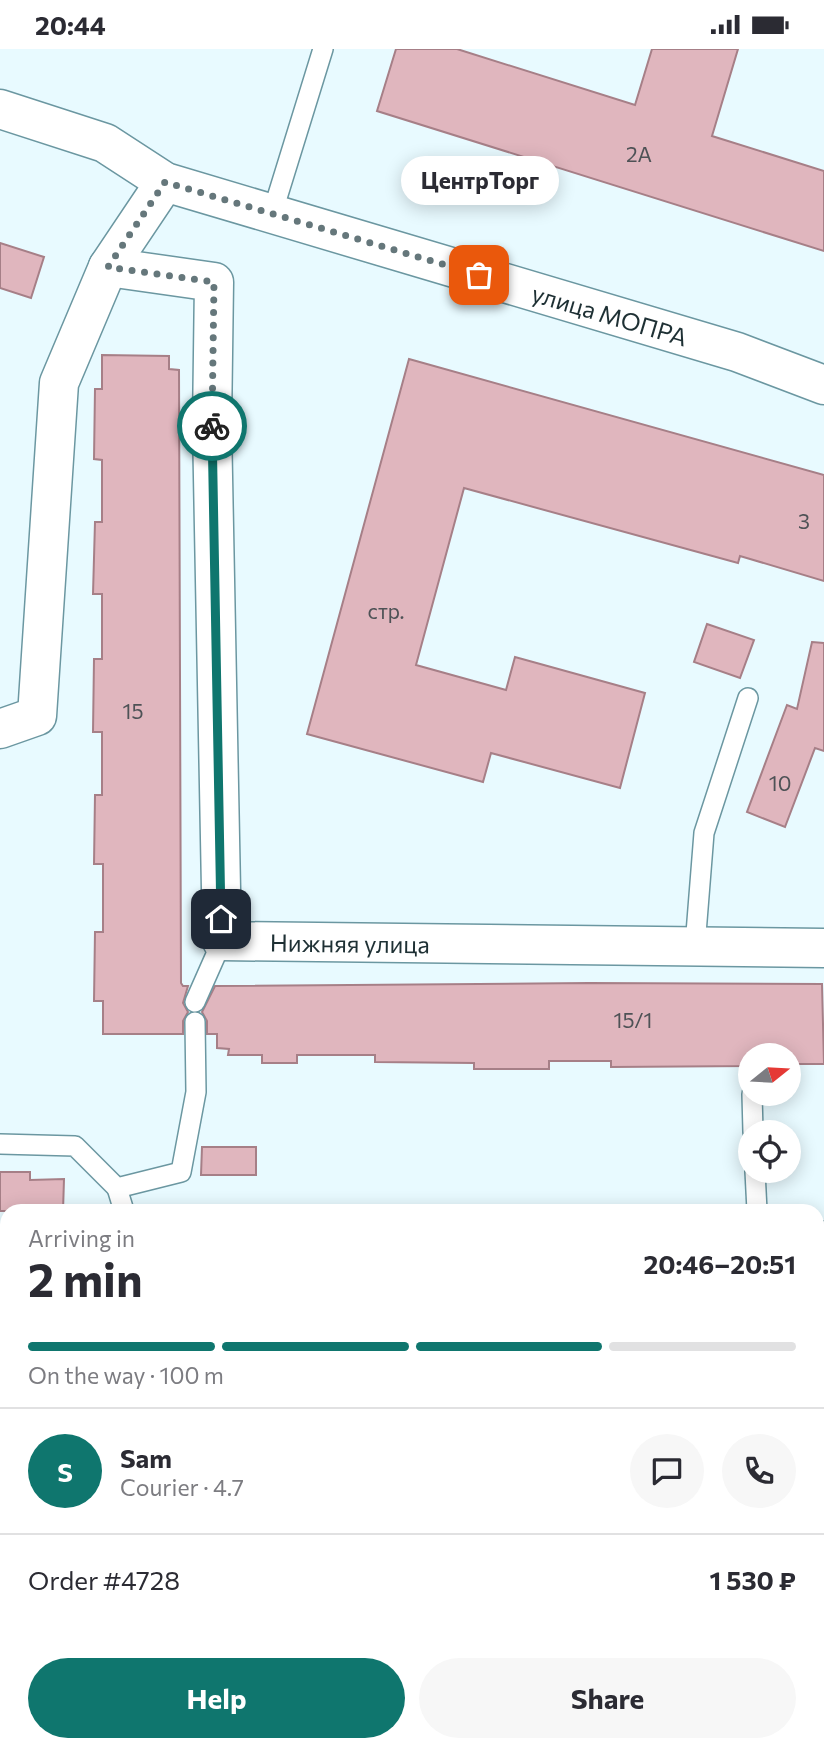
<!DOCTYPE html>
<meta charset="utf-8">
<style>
body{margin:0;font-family:Commissioner,sans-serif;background:#f7f7f7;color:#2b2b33;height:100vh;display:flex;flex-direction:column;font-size:26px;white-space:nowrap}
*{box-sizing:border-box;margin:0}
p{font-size:23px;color:#7c7c81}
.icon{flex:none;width:38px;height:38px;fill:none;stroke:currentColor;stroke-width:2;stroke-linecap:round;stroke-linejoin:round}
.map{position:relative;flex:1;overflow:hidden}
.drawer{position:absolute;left:0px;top:1155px;width:824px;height:548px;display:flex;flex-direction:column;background:#fff;border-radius:21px 21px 0 0;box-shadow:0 4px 18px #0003}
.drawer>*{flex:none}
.needle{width:46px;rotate:72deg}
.controls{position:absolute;left:738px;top:994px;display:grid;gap:14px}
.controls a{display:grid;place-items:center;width:63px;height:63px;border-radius:50%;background:#fff;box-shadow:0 4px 18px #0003;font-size:35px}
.pin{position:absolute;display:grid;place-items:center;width:60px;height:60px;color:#fff;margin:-30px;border-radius:14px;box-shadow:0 4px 10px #0006}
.courier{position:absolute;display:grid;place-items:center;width:70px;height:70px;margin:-35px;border:5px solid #0f766e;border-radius:50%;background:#fff;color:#222;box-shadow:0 2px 9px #0007}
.bubble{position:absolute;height:49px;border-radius:24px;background:#fff;box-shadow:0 4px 18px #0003;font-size:23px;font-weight:700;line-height:49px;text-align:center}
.overview em{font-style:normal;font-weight:700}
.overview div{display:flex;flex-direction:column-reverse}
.overview{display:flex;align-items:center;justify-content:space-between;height:119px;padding:0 28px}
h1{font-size:46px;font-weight:700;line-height:52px}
.bar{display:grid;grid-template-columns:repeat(4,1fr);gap:10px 7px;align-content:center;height:84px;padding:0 28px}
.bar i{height:9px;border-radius:5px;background:#e1e1e2}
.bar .on{background:#0f766e}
.bar p{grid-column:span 4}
.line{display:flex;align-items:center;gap:18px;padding:0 28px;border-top:2px solid #e1e1e2}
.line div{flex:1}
.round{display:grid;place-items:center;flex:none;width:74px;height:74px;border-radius:37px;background:#f7f7f7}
.primary-button{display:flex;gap:14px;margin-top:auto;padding:14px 28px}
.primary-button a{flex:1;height:80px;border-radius:42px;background:#0f766e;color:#fff;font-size:28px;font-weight:700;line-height:80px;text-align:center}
.primary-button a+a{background:#f7f7f7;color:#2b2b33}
.status{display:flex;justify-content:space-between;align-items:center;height:49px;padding:0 35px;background:#fff;direction:ltr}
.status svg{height:19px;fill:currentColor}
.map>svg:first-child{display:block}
</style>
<div class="status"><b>20:44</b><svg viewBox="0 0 49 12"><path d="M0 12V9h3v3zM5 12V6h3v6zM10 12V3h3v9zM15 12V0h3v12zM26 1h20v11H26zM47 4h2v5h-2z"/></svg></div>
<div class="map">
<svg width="824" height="1702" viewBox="0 0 824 1702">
<rect width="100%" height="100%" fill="#e8faff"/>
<g fill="#e0b6be" stroke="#a67f87" stroke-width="2">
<path d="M396 0H457L635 56 652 0H738L712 87 824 122V202L377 62Z"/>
<path d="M0 194 44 208 31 249 0 239Z"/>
<path d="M102 306 169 307V320L179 321 181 934 183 937H188L183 954 188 963 183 972V985H103V952H94L95 883H103V815H94L95 746H102V683H93L94 610H102V545H93L95 473H102V411L94 410 95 340H102Z"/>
<path d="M409 310 824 426V532L740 507 738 514 464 439 416 616 506 641 515 608 645 644 620 739 491 704 483 733 307 685Z"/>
<path d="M707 575 754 591 740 629 694 613Z"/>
<path d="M812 593 824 594V702L815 699 785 778 747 763 787 656 797 660Z"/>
<path d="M589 934 822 935 824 1015H789V1006H751V1017L611 1018V1012H549V1020H474V1014L375 1013V1006H297V1014H262V1006H228L229 1000 217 999V985H207V972L202 963 215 937Z"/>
<path d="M202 1098H256V1126H201Z"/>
<path d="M0 1123H30V1131L64 1130 63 1162H0Z"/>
</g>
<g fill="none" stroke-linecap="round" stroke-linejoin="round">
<g stroke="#6b97a1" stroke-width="22">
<g id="service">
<path d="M272 165 323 0"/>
<path d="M695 897 704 784 748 649"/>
<path d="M195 953 222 892"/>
<path d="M752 1045 753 1083"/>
<path d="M0 1095 75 1097 117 1139 181 1123 196 1043 195 973"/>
<path d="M755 1122 757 1162"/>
<path d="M117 1139 124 1162"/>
<path d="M817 1182H824"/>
<path d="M0 1215V1213"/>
<path d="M817 1234H824"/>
<path d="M0 1457 7 1474"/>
<path d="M0 1691H7"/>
<path d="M43 1696 67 1702"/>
<path d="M785 1702 786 1696"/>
</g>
</g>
<g stroke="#6b97a1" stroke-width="41">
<g id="minor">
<path id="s1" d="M0 60 105 94 165 133 737 303 824 336"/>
<path id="s2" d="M108 218 214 233 212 376 222 892 824 899"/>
<path d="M0 680 37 667 59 334 108 218 165 133"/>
<path d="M24 1696V1702"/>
</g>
</g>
<use href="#service" stroke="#fff" stroke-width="19"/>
<use href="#minor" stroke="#fff" stroke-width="38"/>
</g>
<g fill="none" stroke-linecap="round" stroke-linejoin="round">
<path stroke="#65777b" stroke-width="7" stroke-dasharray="0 12.6" d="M212 377 214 233 108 218 165 133 479 226"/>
<path stroke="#0f766e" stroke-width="9" d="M212 377 221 870"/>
</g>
<g text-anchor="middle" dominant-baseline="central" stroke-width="5" stroke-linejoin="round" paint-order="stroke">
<g font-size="21" fill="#4e5256">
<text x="639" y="104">2А</text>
<text x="804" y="471">3</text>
<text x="386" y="561">стр.</text>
<text x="133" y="661">15</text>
<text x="780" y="733">10</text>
<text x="633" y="970">15/1</text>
</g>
<g font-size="24" fill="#1e3034" stroke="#e8faff">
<text stroke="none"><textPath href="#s1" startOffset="646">улица МОПРА</textPath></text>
<text stroke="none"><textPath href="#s2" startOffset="894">Нижняя улица</textPath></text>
</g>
</g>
</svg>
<div class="controls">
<a><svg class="needle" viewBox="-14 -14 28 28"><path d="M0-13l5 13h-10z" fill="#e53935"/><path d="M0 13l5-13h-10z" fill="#7c7c81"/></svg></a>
<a><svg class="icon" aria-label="locate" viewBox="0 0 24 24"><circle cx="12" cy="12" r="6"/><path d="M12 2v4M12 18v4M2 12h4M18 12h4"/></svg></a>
</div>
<div class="pin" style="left:479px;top:226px;background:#ea580c"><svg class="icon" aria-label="bag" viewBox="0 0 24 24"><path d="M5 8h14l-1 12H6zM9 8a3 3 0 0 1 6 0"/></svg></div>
<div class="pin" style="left:221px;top:870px;background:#1f2937"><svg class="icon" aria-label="home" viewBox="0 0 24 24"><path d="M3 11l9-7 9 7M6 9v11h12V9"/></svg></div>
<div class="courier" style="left:212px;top:377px"><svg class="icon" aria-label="bike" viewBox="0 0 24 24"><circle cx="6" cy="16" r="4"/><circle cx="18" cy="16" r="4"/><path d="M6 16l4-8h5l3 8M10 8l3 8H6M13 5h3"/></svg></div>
<div class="bubble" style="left:401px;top:107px;width:158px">ЦентрТорг</div>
<section class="drawer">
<div class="overview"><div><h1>2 min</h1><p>Arriving in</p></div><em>20:46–20:51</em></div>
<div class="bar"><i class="on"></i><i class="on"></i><i class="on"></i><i></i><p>On the way · 100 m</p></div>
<div class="line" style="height:126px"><b class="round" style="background:#0f766e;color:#fff">S</b><div><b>Sam</b><p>Courier · 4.7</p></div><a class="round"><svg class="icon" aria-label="chat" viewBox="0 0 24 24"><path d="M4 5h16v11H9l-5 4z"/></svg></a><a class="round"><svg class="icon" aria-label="phone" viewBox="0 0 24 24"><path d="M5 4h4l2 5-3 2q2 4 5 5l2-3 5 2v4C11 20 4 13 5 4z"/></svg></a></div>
<div class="line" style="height:91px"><div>Order #4728</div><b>1 530 ₽</b></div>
<div class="primary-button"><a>Help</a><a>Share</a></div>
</section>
</div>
